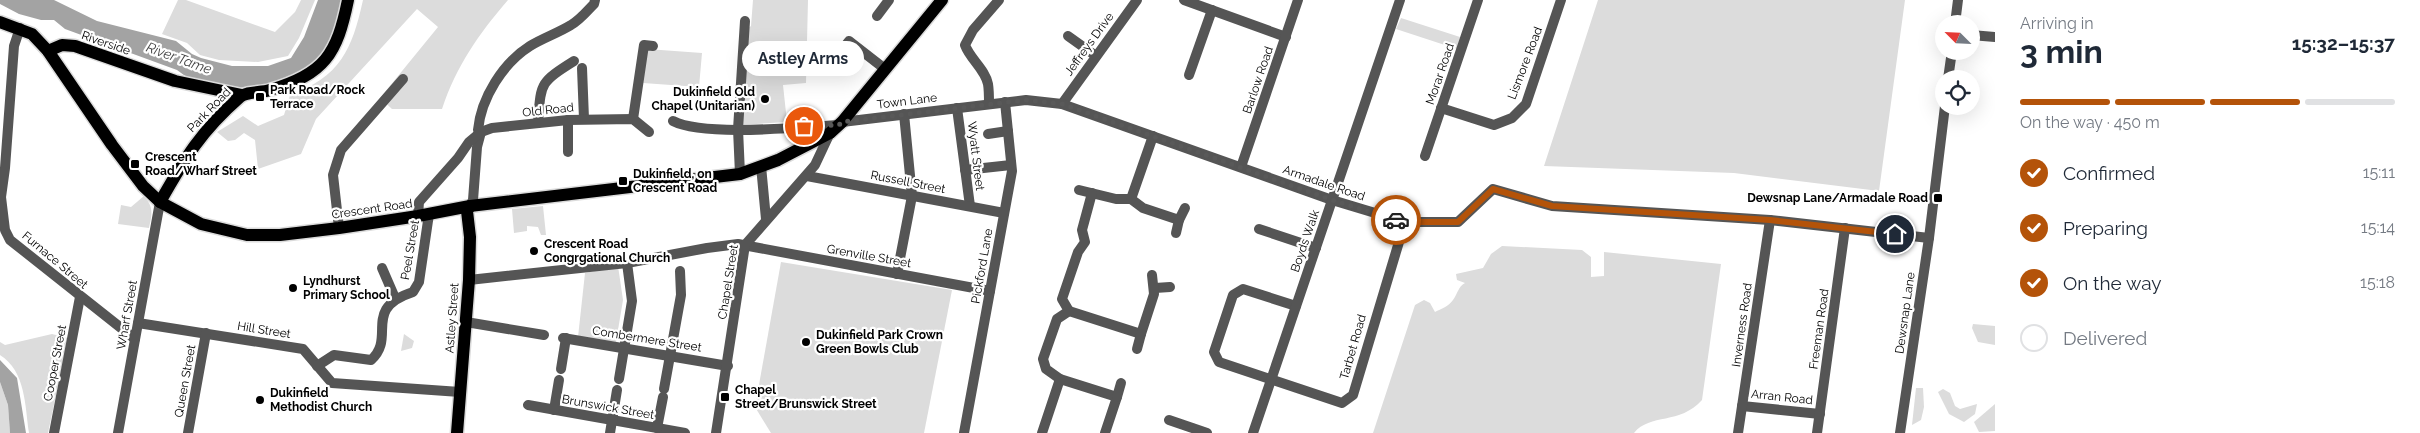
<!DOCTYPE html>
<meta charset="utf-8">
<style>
body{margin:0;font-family:Raleway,sans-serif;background:#f6f6f7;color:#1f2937;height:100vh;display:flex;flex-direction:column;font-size:19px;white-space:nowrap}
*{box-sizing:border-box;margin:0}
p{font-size:16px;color:#747a83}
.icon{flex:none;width:28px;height:28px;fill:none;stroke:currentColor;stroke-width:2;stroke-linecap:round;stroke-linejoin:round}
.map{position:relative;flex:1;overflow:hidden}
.panel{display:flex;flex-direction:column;background:#fff;width:425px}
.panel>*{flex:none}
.needle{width:32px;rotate:294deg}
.buttons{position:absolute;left:1935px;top:15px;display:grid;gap:10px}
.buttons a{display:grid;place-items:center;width:45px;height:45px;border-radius:50%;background:#fff;box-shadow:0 5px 20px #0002;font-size:25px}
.pin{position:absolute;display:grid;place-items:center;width:42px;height:42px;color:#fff;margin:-21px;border:2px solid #fff;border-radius:50%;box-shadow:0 1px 5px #0007}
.courier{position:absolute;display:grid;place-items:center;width:50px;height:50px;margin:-25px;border:4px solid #b45309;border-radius:50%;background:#fff;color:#222;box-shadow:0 1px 6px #0007}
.bubble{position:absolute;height:35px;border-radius:18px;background:#fff;box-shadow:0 5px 20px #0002;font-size:16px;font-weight:700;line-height:35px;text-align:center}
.headline em{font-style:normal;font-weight:700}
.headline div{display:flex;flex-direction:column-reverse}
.headline{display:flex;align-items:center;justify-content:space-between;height:85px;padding:0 25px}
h1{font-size:32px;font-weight:700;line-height:38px}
.bar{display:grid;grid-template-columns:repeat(4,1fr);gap:8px 5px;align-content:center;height:60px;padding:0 25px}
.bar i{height:6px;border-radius:4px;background:#e0e1e3}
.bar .selected{background:#b45309}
.bar p{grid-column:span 4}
ol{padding:0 25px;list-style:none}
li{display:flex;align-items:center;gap:15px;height:55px}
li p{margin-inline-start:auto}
li .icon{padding:5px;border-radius:50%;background:#b45309;color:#fff;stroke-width:4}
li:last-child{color:#747a83}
li i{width:28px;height:28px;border:2px solid #e0e1e3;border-radius:50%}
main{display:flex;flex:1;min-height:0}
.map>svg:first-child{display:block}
</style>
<main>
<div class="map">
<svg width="1995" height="433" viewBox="0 0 1995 433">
<rect width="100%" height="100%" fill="#fff"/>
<g fill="#dcdcdc">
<path d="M178 0H186L275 32 295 12 301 0H315L299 38 288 56 258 62 219 60 200 55 187 43 162 34Z"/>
<path d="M363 0H508C478 35 457 65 442 109H392L380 98 438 27 417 9 316 119 301 154 258 169 255 140 244 133 235 140 228 141 217 132 243 116 258 126 284 115 290 95C340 77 352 50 363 0Z"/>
<path d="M753 0H808L806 83 783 85 787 122 740 125 747 29 751 26Z"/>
<path d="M1598 0H1905L1879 191 1734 173 1544 166Z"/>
<path d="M1401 18 1460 37 1457 49 1396 29Z"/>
<path d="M647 49 702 53 699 87 643 83Z"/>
<path d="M144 196C154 207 152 215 149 228L118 224 121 205 131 207Z"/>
<path d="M543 206 546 235H541L538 227 527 226V231L514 233 512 209Z"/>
<path d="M1502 246 1582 250 1591 257V277L1604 276V252L1721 264 1702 400C1680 425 1650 413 1634 433H1373L1415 305 1424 300 1430 303 1435 312C1441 309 1449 306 1453 300 1458 293 1458 287 1465 283L1457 280 1456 274 1483 268 1491 254Z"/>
<path d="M781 262 952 290 924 433H771L755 407Z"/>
<path d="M618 266 623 300 616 342 578 337 585 273Z"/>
<path d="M1973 324 1995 326V345L1978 342 1972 328Z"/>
<path d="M52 334 68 338 48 433H29C25 407 26 371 0 355V342L5 345Z"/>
<path d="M404 334 414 341 412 348 401 351Z"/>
<path d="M0 382 8 405 10 433H0Z"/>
<path d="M1916 388H1923L1924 407 1921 420 1912 425Z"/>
<path d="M1943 389 1950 393 1955 406 1960 409 1977 404 1975 414 1964 422 1949 414 1938 392Z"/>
<path d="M1995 404V431L1979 432 1974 422Z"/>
</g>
<g fill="#a3a3a3">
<path d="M0 0H54L97 21 176 41 192 54 201 58 232 66H268L291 58 304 37 318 0H342C338 19 334 39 321 54 290 92 215 101 177 70L65 29 54 20H41L19 14 0 4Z"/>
<path d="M0 360 17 378 26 433H10L8 405 0 382Z"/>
</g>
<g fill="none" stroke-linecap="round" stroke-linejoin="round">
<g stroke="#dbdbdb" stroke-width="15">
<g id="major">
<path d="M0 22 32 34 48 51 112 145 143 186 160 202 201 224 247 235H280L339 228 418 216 470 206 740 174 778 160 830 133 842 122 942 0"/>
<path d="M48 51 62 45 75 46 175 81 242 95"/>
<path d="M160 202C185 158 201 131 240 97 247 91 261 93 270 90 325 74 337 54 348 0"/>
<path d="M457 433 469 280 470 237 467 211 470 206"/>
</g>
</g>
<g stroke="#555" stroke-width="10">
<path d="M1184 0 1286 37"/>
<path d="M877 16 889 0"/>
<path d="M1955 24 1958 0"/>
<path d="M20 28 14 46 5 168 1 197 5 230 10 240 135 339"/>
<path d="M1971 35 1995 37"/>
<path d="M1068 36 1096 56"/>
<path d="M842 50 849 41 885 69"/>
<path d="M582 68 584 119"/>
<path d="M1189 75 1212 10"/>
<path d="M1948 79 1952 51"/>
<path d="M989 104C989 98 989 90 988 84 985 69 970 59 965 45L973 30 999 0"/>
<path d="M1062 104 1137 0"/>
<path d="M957 108 970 206"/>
<path d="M1441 108 1494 125 1512 118 1526 104 1561 0"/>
<path d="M633 119 644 45 653 46"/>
<path d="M673 121C704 137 801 127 839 125"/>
<path d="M842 122 1026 100 1062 104 1332 200 1405 222H1458L1493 189 1552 206 1770 220 1929 238"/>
<path d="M538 123C541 83 539 83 574 61"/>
<path d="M988 134 1008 131"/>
<path d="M568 152V120"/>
<path d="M1425 156 1478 0"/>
<path d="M761 166 766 219"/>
<path d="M1241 167 1298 0"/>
<path d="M965 170 1011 165"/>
<path d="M740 174 738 129 745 21"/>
<path d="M807 176 1004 213"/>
<path d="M1079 190 1116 199H1131L1143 208 1179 220 1185 208"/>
<path d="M1131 199 1153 136"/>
<path d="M470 206 473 200 477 147 481 132 478 130C481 98 503 63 530 46 543 38 558 33 571 25 580 20 587 11 594 4L595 0"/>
<path d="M418 216 419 202 458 158 469 142 481 132 492 128 568 120 633 119 649 132"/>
<path d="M339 228 333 175 341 150 403 79"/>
<path d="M1259 229 1316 248"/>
<path d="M1176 233 1179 220"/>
<path d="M382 268 395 298"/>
<path d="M897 274 912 196 904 114"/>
<path d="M469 280 627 263 707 248 738 244 990 291"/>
<path d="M1155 288 1170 287"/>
<path d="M1296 306 1243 289 1233 295 1214 352 1219 362 1342 403 1353 395 1405 222"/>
<path d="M1069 311 1141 334 1154 294 1152 275"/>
<path d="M466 322 544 335"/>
<path d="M138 323 303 349 332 383 460 392"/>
<path d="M563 338 728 366"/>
<path d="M1137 349 1141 334"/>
<path d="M317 366 334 355 371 360C397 337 361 309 413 292L419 282 429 214"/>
<path d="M561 369 566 338"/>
<path d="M619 379 632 301 627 263"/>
<path d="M1060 379 1117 397 1105 433"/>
<path d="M664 389 681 295 680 271"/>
<path d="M1117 397 1121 383"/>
<path d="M528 405 685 433"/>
<path d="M1742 406 1820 414"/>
<path d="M554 410 559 380"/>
<path d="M1169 420 1207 433"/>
<path d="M657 428 663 397"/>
<path d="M54 433 80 297"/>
<path d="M118 433 160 202"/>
<path d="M188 433 206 333"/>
<path d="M610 433 617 390"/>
<path d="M716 433 745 245 815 165 830 133"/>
<path d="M964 433 1012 171 1005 102"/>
<path d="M1042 433 1060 379 1046 369 1043 359 1057 319 1069 311 1062 299 1078 252 1085 242 1082 230 1092 193"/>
<path d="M1253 433 1400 0"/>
<path d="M1738 433 1770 220"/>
<path d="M1817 433 1845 228"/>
<path d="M1900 433 1929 238 1945 106"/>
</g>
<use href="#major" stroke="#000" stroke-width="12"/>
</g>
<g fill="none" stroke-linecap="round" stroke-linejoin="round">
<path stroke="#595959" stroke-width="5" stroke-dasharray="0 9" d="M804 126 839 125 842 122 1026 100 1062 104 1332 200 1396 220"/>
<path stroke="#b45309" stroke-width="6" d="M1396 220 1405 222H1458L1493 189 1552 206 1770 220 1895 234"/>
</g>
<g fill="#000" stroke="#fff" stroke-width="2">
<rect x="255" y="92" width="10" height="10" rx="2.5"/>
<circle cx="765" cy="99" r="5"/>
<rect x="130" y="159" width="10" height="10" rx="2.5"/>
<rect x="618" y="176" width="10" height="10" rx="2.5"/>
<rect x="1933" y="193" width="10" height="10" rx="2.5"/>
<circle cx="534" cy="251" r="5"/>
<circle cx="293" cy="288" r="5"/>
<circle cx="806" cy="342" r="5"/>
<rect x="720" y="392" width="10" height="10" rx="2.5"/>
<circle cx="260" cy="400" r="5"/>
</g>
<g text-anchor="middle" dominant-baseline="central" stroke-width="4.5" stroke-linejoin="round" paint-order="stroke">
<g font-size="12" fill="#000" stroke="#fff">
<text transform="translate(106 43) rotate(19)">Riverside</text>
<text transform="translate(1089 44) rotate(-54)">Jeffreys Drive</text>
<text transform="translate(1525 63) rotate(-69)">Lismore Road</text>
<text transform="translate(1440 74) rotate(-71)">Morar Road</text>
<text transform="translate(1258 80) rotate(-71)">Barlow Road</text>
<text transform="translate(907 101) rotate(-7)">Town Lane</text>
<text transform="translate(209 110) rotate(-46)">Park Road</text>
<text transform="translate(548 110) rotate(-6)">Old Road</text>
<text transform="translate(976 156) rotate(83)">Wyatt Street</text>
<text transform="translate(908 182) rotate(11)">Russell Street</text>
<text transform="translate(1324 183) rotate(19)">Armadale Road</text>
<text transform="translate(372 209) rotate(-8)">Crescent Road</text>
<text transform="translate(1305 241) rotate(-71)">Boyds Walk</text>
<text transform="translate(410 250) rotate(-80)">Peel Street</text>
<text transform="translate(869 256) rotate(10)">Grenville Street</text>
<text transform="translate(55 260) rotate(40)">Furnace Street</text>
<text transform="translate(982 266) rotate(-80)">Pickford Lane</text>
<text transform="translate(728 282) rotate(-81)">Chapel Street</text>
<text transform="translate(1905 313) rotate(-82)">Dewsnap Lane</text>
<text transform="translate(127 315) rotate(-80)">Wharf Street</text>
<text transform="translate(452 318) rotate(-86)">Astley Street</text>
<text transform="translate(1742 325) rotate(-82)">Inverness Road</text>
<text transform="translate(1819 329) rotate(-82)">Freeman Road</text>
<text transform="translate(264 330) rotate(9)">Hill Street</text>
<text transform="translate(647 339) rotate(9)">Combermere Street</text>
<text transform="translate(1353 347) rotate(-74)">Tarbet Road</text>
<text transform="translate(55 363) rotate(-79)">Cooper Street</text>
<text transform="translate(185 381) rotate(-80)">Queen Street</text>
<text transform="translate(1782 397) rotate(6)">Arran Road</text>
<text transform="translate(608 407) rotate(10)">Brunswick Street</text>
</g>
<g font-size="12" font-weight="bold" fill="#000" stroke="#fff" text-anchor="start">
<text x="270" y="90">Park Road/Rock<tspan x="270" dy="14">Terrace</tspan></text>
<text x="755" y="92" text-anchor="end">Dukinfield Old<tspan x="755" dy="14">Chapel (Unitarian)</tspan></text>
<text x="145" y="157">Crescent<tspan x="145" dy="14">Road/Wharf Street</tspan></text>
<text x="633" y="174">Dukinfield, on<tspan x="633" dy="14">Crescent Road</tspan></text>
<text x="1928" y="198" text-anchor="end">Dewsnap Lane/Armadale Road</text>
<text x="544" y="244">Crescent Road<tspan x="544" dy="14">Congrgational Church</tspan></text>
<text x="303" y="281">Lyndhurst<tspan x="303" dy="14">Primary School</tspan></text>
<text x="816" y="335">Dukinfield Park Crown<tspan x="816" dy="14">Green Bowls Club</tspan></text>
<text x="735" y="390">Chapel<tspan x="735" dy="14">Street/Brunswick Street</tspan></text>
<text x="270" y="393">Dukinfield<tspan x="270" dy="14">Methodist Church</tspan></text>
</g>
<g font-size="14" font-style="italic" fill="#444" stroke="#fff">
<text transform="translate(179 58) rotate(20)">River Tame</text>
</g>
</g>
</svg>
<div class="buttons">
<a><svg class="needle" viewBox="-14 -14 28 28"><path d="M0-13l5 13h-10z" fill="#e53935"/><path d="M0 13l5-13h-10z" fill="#747a83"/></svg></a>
<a><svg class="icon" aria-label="locate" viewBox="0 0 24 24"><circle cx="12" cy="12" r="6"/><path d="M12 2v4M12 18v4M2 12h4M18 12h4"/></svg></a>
</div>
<div class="pin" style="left:804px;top:126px;background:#ea580c"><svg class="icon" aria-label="bag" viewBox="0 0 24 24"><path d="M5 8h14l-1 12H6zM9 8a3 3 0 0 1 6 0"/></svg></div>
<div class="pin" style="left:1895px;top:234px;background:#1f2937"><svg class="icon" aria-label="home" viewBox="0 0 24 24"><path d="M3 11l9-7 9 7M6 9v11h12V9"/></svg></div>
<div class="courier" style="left:1396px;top:220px"><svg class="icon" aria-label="car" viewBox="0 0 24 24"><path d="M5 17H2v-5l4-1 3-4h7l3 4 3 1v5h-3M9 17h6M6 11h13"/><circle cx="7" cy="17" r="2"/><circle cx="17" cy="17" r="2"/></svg></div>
<div class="bubble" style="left:742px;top:41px;width:122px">Astley Arms</div>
</div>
<section class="panel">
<div class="headline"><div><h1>3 min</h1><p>Arriving in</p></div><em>15:32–15:37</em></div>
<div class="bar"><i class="selected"></i><i class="selected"></i><i class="selected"></i><i></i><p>On the way · 450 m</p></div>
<ol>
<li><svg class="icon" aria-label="check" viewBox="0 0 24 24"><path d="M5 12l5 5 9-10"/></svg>Confirmed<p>15:11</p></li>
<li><svg class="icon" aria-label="check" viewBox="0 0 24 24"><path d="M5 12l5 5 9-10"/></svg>Preparing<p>15:14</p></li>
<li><svg class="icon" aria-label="check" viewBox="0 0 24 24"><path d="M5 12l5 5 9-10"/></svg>On the way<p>15:18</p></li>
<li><i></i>Delivered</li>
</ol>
</section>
</main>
